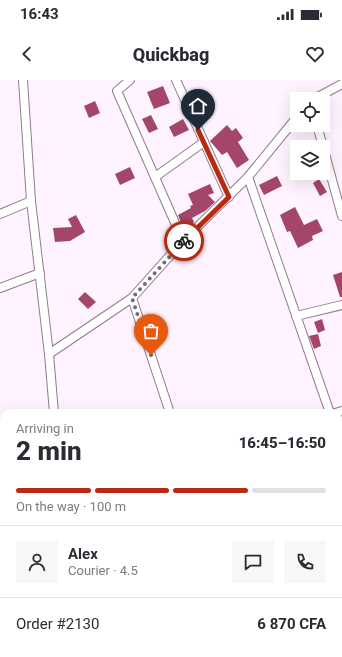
<!DOCTYPE html>
<meta charset="utf-8">
<style>
body{margin:0;font-family:Roboto,sans-serif;background:#f7f7f7;color:#2b2b33;height:100vh;display:flex;flex-direction:column;font-size:15px;white-space:nowrap}
*{box-sizing:border-box;margin:0}
p{font-size:13px;color:#7c7c81}
.icon{flex:none;width:22px;height:22px;fill:none;stroke:currentColor;stroke-width:2;stroke-linecap:round;stroke-linejoin:round}
.map{position:relative;flex:1;overflow:hidden}
.panel{position:absolute;left:0px;top:329px;width:342px;height:248px;display:flex;flex-direction:column;background:#fff;border-radius:12px 12px 0 0;box-shadow:0 4px 16px #0002}
.panel>*{flex:none}
.fabs{position:absolute;left:290px;top:12px;display:grid;gap:8px}
.fabs a{display:grid;place-items:center;width:40px;height:40px;border-radius:0px;background:#fff;box-shadow:0 4px 16px #0002;font-size:20px}
.pin{position:absolute;display:grid;place-items:center;width:34px;height:34px;color:#fff;margin:-41px -17px;border-radius:50% 50% 50% 0;rotate:-45deg;box-shadow:0 0 4px #0007}
.pin .icon{rotate:45deg}
.courier{position:absolute;display:grid;place-items:center;width:40px;height:40px;margin:-20px;border:3px solid #b72b12;border-radius:50%;background:#fff;color:#222;box-shadow:0 1px 5px #0007}
.overview em{font-style:normal;font-weight:800}
.overview div{display:flex;flex-direction:column-reverse}
.overview{display:flex;align-items:center;justify-content:space-between;height:68px;padding:0 16px}
h1{font-size:26px;font-weight:800;line-height:30px}
.bar{display:grid;grid-template-columns:repeat(4,1fr);gap:6px 4px;align-content:center;height:48px;padding:0 16px}
.bar i{height:5px;border-radius:3px;background:#e1e1e2}
.bar .selected{background:#b72b12}
.bar p{grid-column:span 4}
.line{display:flex;align-items:center;gap:10px;padding:0 16px;border-top:1px solid #e1e1e2}
.line div{flex:1}
.round{display:grid;place-items:center;flex:none;width:42px;height:42px;border-radius:0px;background:#f7f7f7}
.status{display:flex;justify-content:space-between;align-items:center;height:28px;padding:0 20px;background:#fff;direction:ltr}
.status svg{height:11px;fill:currentColor}
header{display:flex;justify-content:space-between;align-items:center;height:52px;padding:0 16px;background:#fff;font-size:18px;font-weight:800}
.map>svg:first-child{display:block}
</style>
<div class="status"><b>16:43</b><svg viewBox="0 0 49 12"><path d="M0 12V9h3v3zM5 12V6h3v6zM10 12V3h3v9zM15 12V0h3v12zM26 1h20v11H26zM47 4h2v5h-2z"/></svg></div>
<header><svg class="icon" aria-label="back" viewBox="0 0 24 24"><path d="M15 5l-7 7 7 7"/></svg>Quickbag<svg class="icon" aria-label="heart" viewBox="0 0 24 24"><path d="M12 20l-8-8c-3-5 5-10 8-4 3-6 11-1 8 4z"/></svg></header>
<div class="map">
<svg width="342" height="577" viewBox="0 0 342 577">
<rect width="100%" height="100%" fill="#fef3fe"/>
<g fill="#a34669">
<path d="M163 6 170 23 154 29 147 12Z"/>
<path d="M95 21 100 33 89 38 84 26Z"/>
<path d="M151 35 158 49 149 53 142 39Z"/>
<path d="M183 39 189 50 174 57 169 47Z"/>
<path d="M227 45 232 51 236 48 243 58 238 62 249 80 237 88 227 72 222 75 210 61Z"/>
<path d="M130 87 135 98 120 105 115 94Z"/>
<path d="M277 96 282 106 264 115 259 105Z"/>
<path d="M319 99 327 112 320 116 313 103Z"/>
<path d="M210 104 214 113 208 115 215 122 205 131 192 138 194 142 184 150 178 135 191 128 190 126 193 125 188 114Z"/>
<path d="M295 127 304 145 317 139 323 151 312 156 313 160 298 168 290 151 287 152 280 135Z"/>
<path d="M76 135 85 152 70 161 55 162 53 148 72 147 68 139Z"/>
<path d="M342 192V217H340L333 195Z"/>
<path d="M85 212 96 222 88 229 78 219Z"/>
<path d="M322 239 325 250 318 253 314 242Z"/>
<path d="M318 254 321 266 314 269 309 256Z"/>
</g>
<g fill="none" stroke-linecap="round" stroke-linejoin="round">
<g stroke="#937a92" stroke-width="10">
<g id="street">
<path d="M23 0 31 121 49 274 54 333"/>
<path d="M130 0 117 11 183 161"/>
<path d="M176 0 229 117"/>
<path d="M314 19 342 4"/>
<path d="M317 45 342 136"/>
<path d="M155 97 204 62"/>
<path d="M248 97 330 333"/>
<path d="M0 134 31 121"/>
<path d="M0 208 40 193"/>
<path d="M132 218 170 333"/>
<path d="M296 236 342 225"/>
<path d="M49 274 132 218 183 161 248 97 297 37"/>
<path d="M335 333 342 331"/>
<path d="M338 358 342 370"/>
<path d="M338 409 342 408"/>
<path d="M338 459 342 458"/>
<path d="M338 534 342 533"/>
<path d="M72 573V577"/>
<path d="M244 573 245 577"/>
</g>
</g>
<use href="#street" stroke="#fff" stroke-width="8"/>
</g>
<g fill="none" stroke-linecap="round" stroke-linejoin="round">
<path stroke="#746a74" stroke-width="4" stroke-dasharray="0 7.2" d="M151 275 132 218 184 161"/>
<path stroke="#b72b12" stroke-width="5" d="M184 161 229 117 198 50"/>
</g>
</svg>
<div class="fabs">
<a><svg class="icon" aria-label="locate" viewBox="0 0 24 24"><circle cx="12" cy="12" r="6"/><path d="M12 2v4M12 18v4M2 12h4M18 12h4"/></svg></a>
<a><svg class="icon" aria-label="layers" viewBox="0 0 24 24"><path d="M12 4l9 5-9 5-9-5zM3 14l9 5 9-5"/></svg></a>
</div>
<div class="pin" style="left:151px;top:275px;background:#ea580c"><svg class="icon" aria-label="bag" viewBox="0 0 24 24"><path d="M5 8h14l-1 12H6zM9 8a3 3 0 0 1 6 0"/></svg></div>
<div class="pin" style="left:198px;top:50px;background:#1f2937"><svg class="icon" aria-label="home" viewBox="0 0 24 24"><path d="M3 11l9-7 9 7M6 9v11h12V9"/></svg></div>
<div class="courier" style="left:184px;top:161px"><svg class="icon" aria-label="bike" viewBox="0 0 24 24"><circle cx="6" cy="16" r="4"/><circle cx="18" cy="16" r="4"/><path d="M6 16l4-8h5l3 8M10 8l3 8H6M13 5h3"/></svg></div>
<section class="panel">
<div class="overview"><div><h1>2 min</h1><p>Arriving in</p></div><em>16:45–16:50</em></div>
<div class="bar"><i class="selected"></i><i class="selected"></i><i class="selected"></i><i></i><p>On the way · 100 m</p></div>
<div class="line" style="height:72px"><a class="round"><svg class="icon" aria-label="person" viewBox="0 0 24 24"><circle cx="12" cy="8" r="4"/><path d="M4 21q1-7 8-7t8 7"/></svg></a><div><b>Alex</b><p>Courier · 4.5</p></div><a class="round"><svg class="icon" aria-label="chat" viewBox="0 0 24 24"><path d="M4 5h16v11H9l-5 4z"/></svg></a><a class="round"><svg class="icon" aria-label="phone" viewBox="0 0 24 24"><path d="M5 4h4l2 5-3 2q2 4 5 5l2-3 5 2v4C11 20 4 13 5 4z"/></svg></a></div>
<div class="line" style="height:52px"><div>Order #2130</div><b>6 870 CFA</b></div>
</section>
</div>
